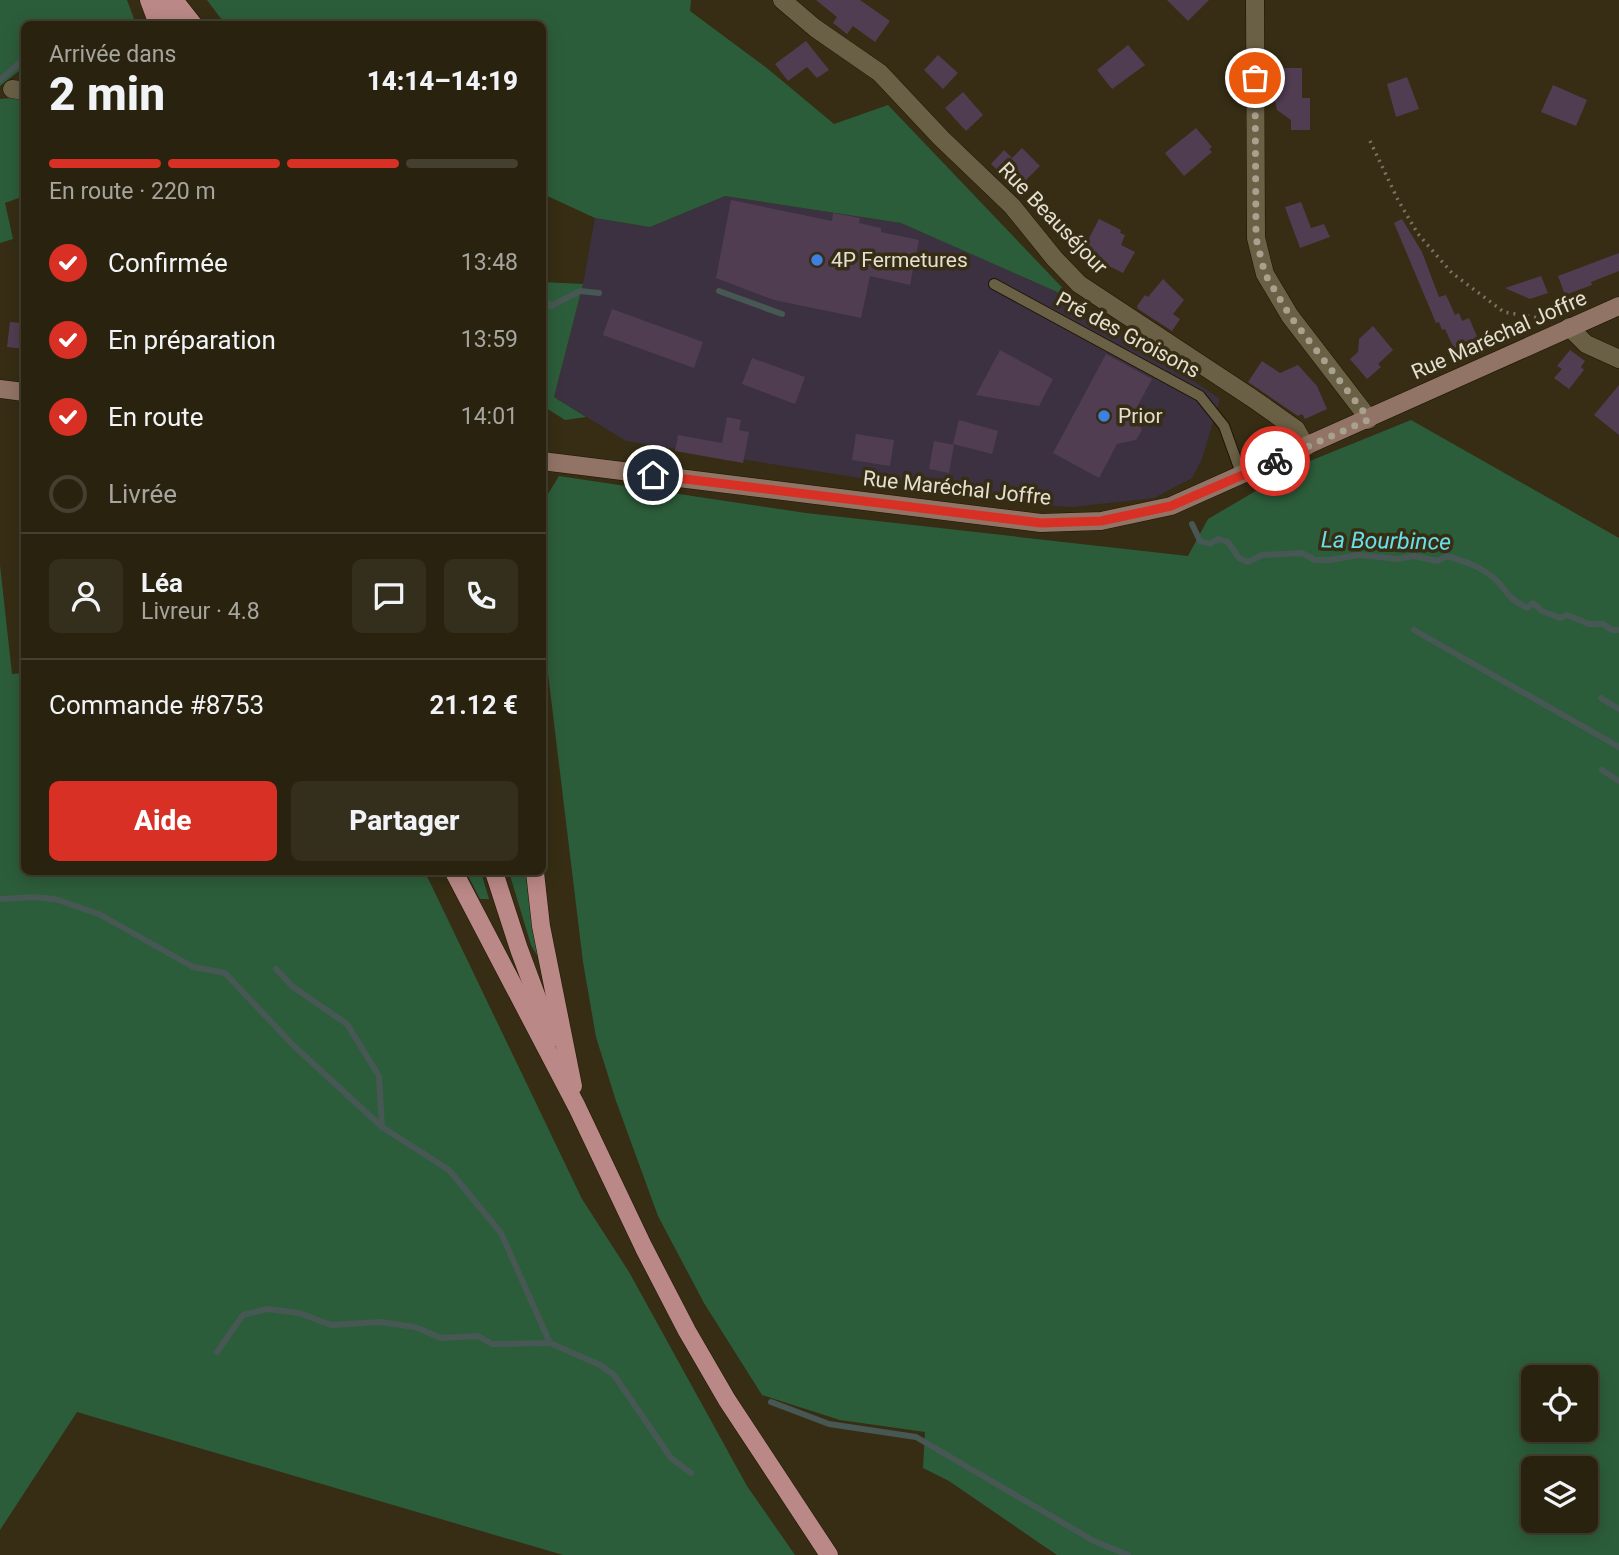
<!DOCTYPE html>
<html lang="fr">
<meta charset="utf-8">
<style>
body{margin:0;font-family:Roboto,sans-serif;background:#342f1d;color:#f1f3f6;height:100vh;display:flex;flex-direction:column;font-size:26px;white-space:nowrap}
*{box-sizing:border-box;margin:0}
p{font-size:23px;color:#a5a49e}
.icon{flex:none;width:38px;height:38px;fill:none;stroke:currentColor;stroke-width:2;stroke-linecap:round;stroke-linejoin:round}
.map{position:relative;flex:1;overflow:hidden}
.side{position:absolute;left:21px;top:21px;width:525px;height:854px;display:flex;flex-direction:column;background:#28220f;border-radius:10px;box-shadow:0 4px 18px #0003,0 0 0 2px #443f2f}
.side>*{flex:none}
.controls{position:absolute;left:1521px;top:1365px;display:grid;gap:14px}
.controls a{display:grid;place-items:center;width:77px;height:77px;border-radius:10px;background:#28220f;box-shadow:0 4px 18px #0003,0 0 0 2px #443f2f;font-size:35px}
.pin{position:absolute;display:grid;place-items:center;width:60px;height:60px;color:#fff;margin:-30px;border:4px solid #fff;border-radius:50%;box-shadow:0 2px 7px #0007}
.courier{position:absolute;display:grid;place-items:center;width:70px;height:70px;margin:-35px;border:5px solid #d93025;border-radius:50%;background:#fff;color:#222;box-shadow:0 2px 9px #0007}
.summary em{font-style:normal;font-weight:800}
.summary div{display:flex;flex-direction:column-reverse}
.summary{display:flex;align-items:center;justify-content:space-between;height:119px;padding:0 28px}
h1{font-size:46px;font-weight:800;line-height:52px}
.bar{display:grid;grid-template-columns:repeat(4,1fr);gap:10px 7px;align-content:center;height:84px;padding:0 28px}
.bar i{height:9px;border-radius:5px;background:#443f2f}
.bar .selected{background:#d93025}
.bar p{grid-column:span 4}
.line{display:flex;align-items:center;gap:18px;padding:0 28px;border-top:2px solid #443f2f}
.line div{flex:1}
.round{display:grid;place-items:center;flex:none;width:74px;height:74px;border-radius:10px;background:#342f1d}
ol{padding:0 28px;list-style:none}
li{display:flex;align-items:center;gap:21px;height:77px}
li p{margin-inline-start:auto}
li .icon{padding:7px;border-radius:50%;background:#d93025;color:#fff;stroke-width:4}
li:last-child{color:#a5a49e}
li i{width:38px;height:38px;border:4px solid #443f2f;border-radius:50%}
.primary-button{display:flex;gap:14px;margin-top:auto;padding:14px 28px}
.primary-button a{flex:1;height:80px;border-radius:10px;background:#d93025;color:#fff;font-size:28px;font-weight:800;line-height:80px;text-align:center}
.primary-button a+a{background:#342f1d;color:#f1f3f6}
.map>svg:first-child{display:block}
</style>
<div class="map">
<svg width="1619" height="1555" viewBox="0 0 1619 1555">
<rect width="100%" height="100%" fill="#362d14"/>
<path fill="#3c3140" d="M725 196 901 223 1073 299 1220 399 1202 459 1192 478 1154 498 1072 507 1024 504 626 441 554 397 583 284 595 218 650 227Z"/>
<g fill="#2c5d3a" fill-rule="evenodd">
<path d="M0 0H127L136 24H24V67L0 86Z"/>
<path d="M207 0H691L690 11 768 69 834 124 888 105 1073 299 901 223 725 196 650 227 595 218 543 194 542 24H225Z"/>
<path d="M24 97V196L5 203 13 239 0 243V99Z"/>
<path d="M542 282 583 284 554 397 586 417 565 420 543 406Z"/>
<path d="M1411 420 1619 538V1555H1057L949 1481 923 1468 925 1432 840 1420 762 1395 704 1303 658 1216 616 1101 596 1037 583 962 542 624 543 502 559 476 806 513 1188 556 1208 519 1300 465ZM1533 1377H1586V1430H1533ZM1533 1468H1586V1521H1533Z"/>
<path d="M0 565 12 674 24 673V872H425L582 1199 629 1272 747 1486 795 1555H563L77 1412 0 1530Z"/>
<path d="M466 872H481L489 899H480Z"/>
<path d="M509 872H526L538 957 531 945Z"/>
</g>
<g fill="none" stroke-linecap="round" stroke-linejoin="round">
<g stroke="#475754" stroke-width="6">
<path d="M0 80 24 59"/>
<path d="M719 291 782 314"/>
<path d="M542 300 551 306 580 291 599 293"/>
<path d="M1192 524 1200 541 1210 544 1218 539 1228 542 1239 558 1248 562 1262 555 1302 553 1315 560H1330L1359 555 1397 559 1413 556 1438 561 1447 556C1464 561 1485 568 1498 582 1510 596 1509 598 1527 608L1533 603 1542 611 1560 618 1567 615 1589 624H1603L1612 630H1619"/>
<path d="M1414 630 1619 747"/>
<path d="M1601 698 1619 709"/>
<path d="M1602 770 1619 781"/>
<path d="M0 899 34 897 55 899 99 914 193 967 225 973 293 1045 382 1127 449 1170 501 1233 550 1343 600 1365 614 1375 671 1458 691 1473"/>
<path d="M276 969 293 987 347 1024 379 1076 382 1127"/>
<path d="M217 1352 243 1315 267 1309 299 1313 331 1325 380 1322 415 1327 441 1338 478 1336 492 1344 550 1343"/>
<path d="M771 1402 829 1424 916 1437 1094 1541 1128 1555"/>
</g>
</g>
<g fill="#513d51">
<path d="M816 0H860L890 21 875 42 853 26 847 34 833 23 837 17Z"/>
<path d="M1167 0H1209L1188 21Z"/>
<path d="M806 41 829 70 817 78 807 67 788 81 775 64Z"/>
<path d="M1128 45 1145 65 1112 89 1097 70Z"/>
<path d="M938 55 958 73 943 89 924 70Z"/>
<path d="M1275 68H1302V98H1310V130H1291V120L1277 110 1275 101Z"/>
<path d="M1407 77 1419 109 1396 117 1387 84Z"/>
<path d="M1553 85 1587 100 1576 126 1541 112Z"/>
<path d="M963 92 983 115 966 131 945 108Z"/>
<path d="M1196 128 1212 147 1209 149 1212 152 1184 176 1165 153Z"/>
<path d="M1022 148 1040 166 1017 189 991 164 1004 150 1012 158Z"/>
<path d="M731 200 832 221 833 213 860 218 859 223 881 228V232L919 240 910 285 870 276 861 318 774 300 716 278Z"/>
<path d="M1301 202 1311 228 1324 224 1330 237 1300 248 1285 207Z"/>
<path d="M1099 219 1121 230 1120 233 1125 235 1121 245 1135 252 1123 273 1087 255 1090 248 1085 246Z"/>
<path d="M1402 219 1422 252 1439 297 1446 295 1455 315 1459 313 1462 321 1469 318 1479 341 1455 351 1445 329 1442 330 1439 322 1436 323 1394 223Z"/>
<path d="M1619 253V271L1591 282 1592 285 1565 295 1558 276Z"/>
<path d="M1541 276 1548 293 1530 299 1505 288Z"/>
<path d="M1163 279 1184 300 1173 314 1180 319 1172 331 1138 309 1137 306 1145 295 1148 297Z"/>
<path d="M612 309 703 342 694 368 603 335Z"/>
<path d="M10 322 24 323V349L7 347Z"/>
<path d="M1373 326 1393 350 1378 364 1381 367 1367 379 1350 359 1358 352 1359 339Z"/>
<path d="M1000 350 1053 379 1039 406 976 395Z"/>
<path d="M1570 350 1585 361 1581 367 1584 370 1569 389 1554 378 1562 369 1557 366Z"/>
<path d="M1106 354 1152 379 1135 411 1142 430 1136 440 1117 444 1099 478 1053 453Z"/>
<path d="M752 358 805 377 795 404 742 384Z"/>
<path d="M1262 361 1280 373 1298 365 1317 386 1327 409 1305 419 1302 414 1298 416 1248 382Z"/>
<path d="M1619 385V435L1594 415Z"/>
<path d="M727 417 741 420 739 430 749 432 743 463 675 451 678 435 722 443Z"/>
<path d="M959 420 998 431 992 454 953 444Z"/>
<path d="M856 434 894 440 890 466 852 460Z"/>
<path d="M934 441 954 445 949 473 929 469Z"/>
</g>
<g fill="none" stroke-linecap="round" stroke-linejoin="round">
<g stroke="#1e1500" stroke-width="12">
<path id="service" d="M994 284 1200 396 1224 426 1242 476"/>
</g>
<g stroke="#1e1500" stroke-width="19">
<g id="minor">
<path d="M782 0 815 28 880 73 941 138 1012 206 1054 258 1079 284 1252 398 1296 429 1306 447"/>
<path d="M1255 0 1256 238 1265 274 1290 316 1363 411 1368 420"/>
<path d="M12 89 24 91"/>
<path d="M1569 327 1586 344 1619 359"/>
</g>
</g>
<g stroke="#1e1500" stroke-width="19">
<g id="secondary">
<path d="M0 389 24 392"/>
<path d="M542 461 1041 523 1101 521 1171 506 1619 306"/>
</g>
</g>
<g stroke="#1e1500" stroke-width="19">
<g id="primary">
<path d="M149 0 158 24"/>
<path d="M161 0 175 24"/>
<path d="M174 0 193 24"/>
<path d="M454 872 577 1107 644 1248 687 1331 727 1400 829 1555"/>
<path d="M494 872 519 949 552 1038"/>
<path d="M535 872 541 926 573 1086"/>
</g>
</g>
<path stroke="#7b745f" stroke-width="3.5" stroke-dasharray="2 5" stroke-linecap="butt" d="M1370 141 1398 200 1418 234 1452 273 1504 312 1545 319"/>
<use href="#service" stroke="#6a6046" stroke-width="10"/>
<use href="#minor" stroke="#6a6046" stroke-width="18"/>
<use href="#secondary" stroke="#927466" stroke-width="18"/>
<use href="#primary" stroke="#ba8886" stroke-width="18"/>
</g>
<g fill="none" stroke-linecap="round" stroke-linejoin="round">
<path stroke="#a7a18e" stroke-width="7" stroke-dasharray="0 12.6" d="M1255 78 1256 238 1265 274 1290 316 1363 411 1368 420 1275 461"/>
<path stroke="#d93025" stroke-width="9" d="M653 475 1041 523 1101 521 1171 506 1275 461"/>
</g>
<g fill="#3f7fe0" stroke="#362d14" stroke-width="2.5">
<circle cx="817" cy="260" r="7"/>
<circle cx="1104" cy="416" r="7"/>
</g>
<g text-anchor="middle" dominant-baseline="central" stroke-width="7" stroke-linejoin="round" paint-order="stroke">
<g font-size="21" fill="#e4dfd0" stroke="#362d14">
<text transform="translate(1053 218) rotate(46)">Rue Beauséjour</text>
<text transform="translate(1128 335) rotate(28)">Pré des Groisons</text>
<text transform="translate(1499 335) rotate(-24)">Rue Maréchal Joffre</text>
<text transform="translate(957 488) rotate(6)">Rue Maréchal Joffre</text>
</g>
<g font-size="21" fill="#e4dfd0" stroke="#362d14" text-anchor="start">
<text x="831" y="260">4P Fermetures</text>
<text x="1118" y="416">Prior</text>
</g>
<g font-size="23" font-style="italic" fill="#67e0eb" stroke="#362d14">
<text transform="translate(1386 541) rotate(1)">La Bourbince</text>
</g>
</g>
</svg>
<div class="controls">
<a><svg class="icon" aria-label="locate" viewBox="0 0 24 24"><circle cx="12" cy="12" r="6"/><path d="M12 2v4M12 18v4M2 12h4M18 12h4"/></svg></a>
<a><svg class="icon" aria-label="layers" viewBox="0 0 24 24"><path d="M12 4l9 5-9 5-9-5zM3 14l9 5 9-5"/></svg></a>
</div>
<div class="pin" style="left:1255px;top:78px;background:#ea580c"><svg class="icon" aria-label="bag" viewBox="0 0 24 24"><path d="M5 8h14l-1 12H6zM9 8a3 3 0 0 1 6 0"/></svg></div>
<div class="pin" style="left:653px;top:475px;background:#1f2937"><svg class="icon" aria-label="home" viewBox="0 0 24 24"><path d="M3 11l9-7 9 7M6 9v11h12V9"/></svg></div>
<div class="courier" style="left:1275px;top:461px"><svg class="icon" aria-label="bike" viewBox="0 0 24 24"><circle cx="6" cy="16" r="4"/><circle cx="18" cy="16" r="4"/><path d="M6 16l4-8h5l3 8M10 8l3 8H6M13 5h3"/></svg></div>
<section class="side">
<div class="summary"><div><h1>2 min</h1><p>Arrivée dans</p></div><em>14:14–14:19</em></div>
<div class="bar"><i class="selected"></i><i class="selected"></i><i class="selected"></i><i></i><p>En route · 220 m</p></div>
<ol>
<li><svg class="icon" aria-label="check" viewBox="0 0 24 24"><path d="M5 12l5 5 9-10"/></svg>Confirmée<p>13:48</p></li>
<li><svg class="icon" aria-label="check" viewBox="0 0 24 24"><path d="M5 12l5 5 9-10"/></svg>En préparation<p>13:59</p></li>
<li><svg class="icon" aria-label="check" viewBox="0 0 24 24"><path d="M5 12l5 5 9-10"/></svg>En route<p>14:01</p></li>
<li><i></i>Livrée</li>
</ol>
<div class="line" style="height:126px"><a class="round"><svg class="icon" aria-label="person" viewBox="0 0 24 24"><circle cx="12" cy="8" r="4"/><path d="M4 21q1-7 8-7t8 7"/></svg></a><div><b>Léa</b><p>Livreur · 4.8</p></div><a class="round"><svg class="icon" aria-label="chat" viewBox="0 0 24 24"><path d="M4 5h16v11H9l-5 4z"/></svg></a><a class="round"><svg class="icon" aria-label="phone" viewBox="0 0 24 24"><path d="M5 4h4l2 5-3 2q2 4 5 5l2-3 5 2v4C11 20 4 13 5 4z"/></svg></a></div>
<div class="line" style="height:91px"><div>Commande #8753</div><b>21.12 €</b></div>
<div class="primary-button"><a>Aide</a><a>Partager</a></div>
</section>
</div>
